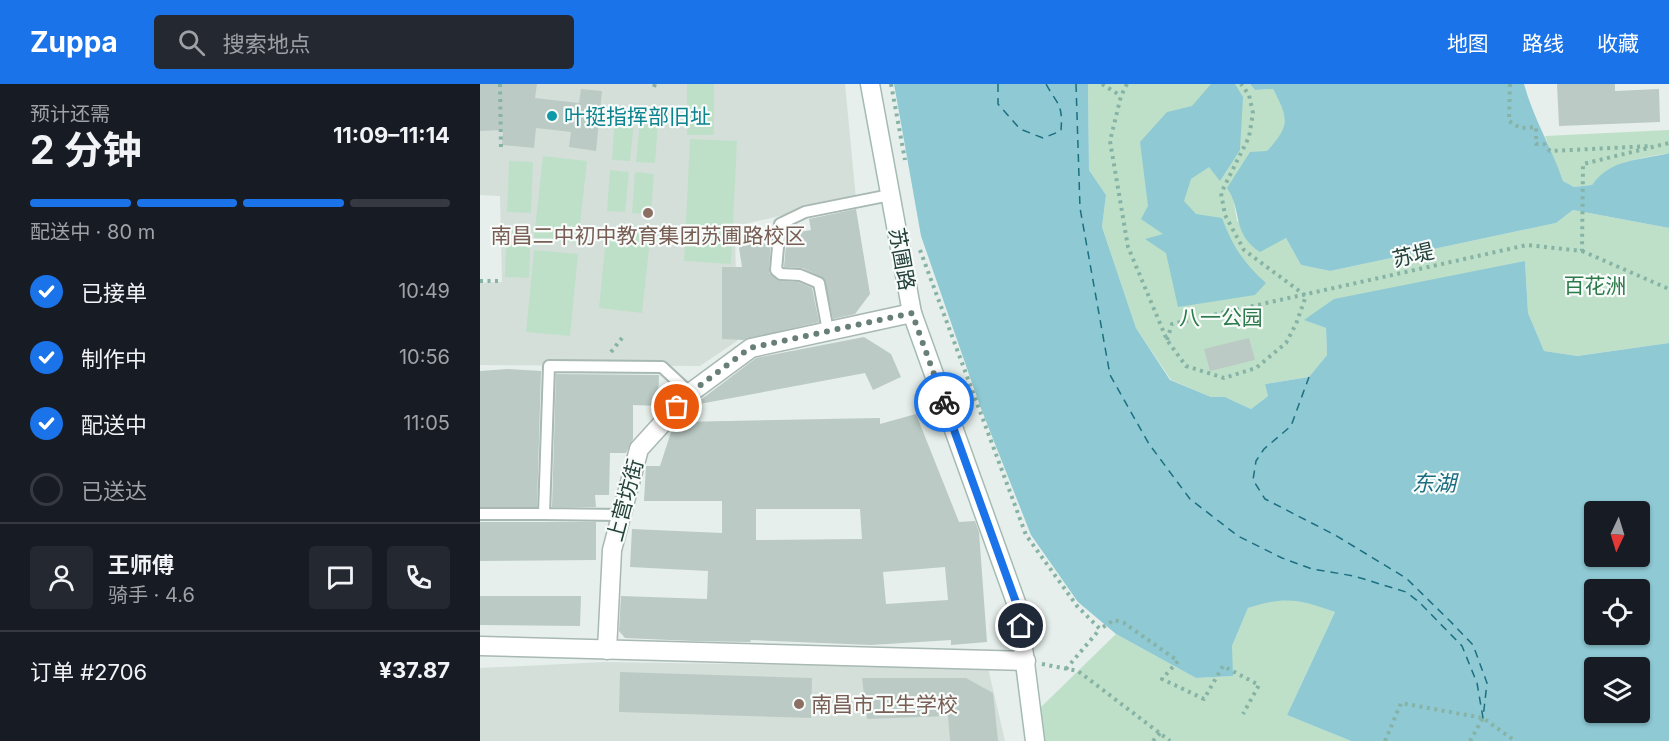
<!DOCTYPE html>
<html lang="zh">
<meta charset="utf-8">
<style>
body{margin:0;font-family:Inter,"Noto Sans SC",sans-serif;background:#242831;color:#f1f3f6;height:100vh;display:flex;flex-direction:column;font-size:22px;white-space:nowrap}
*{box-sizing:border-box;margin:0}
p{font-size:20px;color:#9ea1a6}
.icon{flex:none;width:33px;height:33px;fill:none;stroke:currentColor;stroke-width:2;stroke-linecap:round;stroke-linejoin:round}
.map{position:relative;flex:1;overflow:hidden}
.drawer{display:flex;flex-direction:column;background:#171b24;width:480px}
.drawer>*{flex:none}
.needle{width:39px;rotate:184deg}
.controls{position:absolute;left:1104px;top:417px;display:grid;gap:12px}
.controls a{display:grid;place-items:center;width:66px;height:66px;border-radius:6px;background:#171b24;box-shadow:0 2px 4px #0004;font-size:30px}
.pin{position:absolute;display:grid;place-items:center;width:51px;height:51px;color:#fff;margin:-26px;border:3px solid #fff;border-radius:50%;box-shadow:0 2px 6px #0007}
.courier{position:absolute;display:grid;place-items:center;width:60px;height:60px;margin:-30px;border:4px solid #1a73e8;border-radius:50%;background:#fff;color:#222;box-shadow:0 2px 8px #0007}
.headline em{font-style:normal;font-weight:700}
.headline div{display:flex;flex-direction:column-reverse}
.headline{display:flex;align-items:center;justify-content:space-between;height:102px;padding:0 30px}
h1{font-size:39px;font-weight:700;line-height:45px}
.bar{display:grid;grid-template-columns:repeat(4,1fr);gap:9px 6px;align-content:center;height:72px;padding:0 30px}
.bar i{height:8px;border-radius:4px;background:#363941}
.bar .current{background:#1a73e8}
.bar p{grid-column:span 4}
.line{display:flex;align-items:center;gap:15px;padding:0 30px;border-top:2px solid #363941}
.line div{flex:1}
.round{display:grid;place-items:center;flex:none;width:63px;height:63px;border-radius:6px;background:#242831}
ol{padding:0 30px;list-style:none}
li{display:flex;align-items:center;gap:18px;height:66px}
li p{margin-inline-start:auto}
li .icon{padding:6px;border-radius:50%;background:#1a73e8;color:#fff;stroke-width:4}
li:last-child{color:#9ea1a6}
li i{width:33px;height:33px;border:3px solid #363941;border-radius:50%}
header{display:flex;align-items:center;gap:36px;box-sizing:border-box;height:84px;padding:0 30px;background:#1a73e8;color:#fff}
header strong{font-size:28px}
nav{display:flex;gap:33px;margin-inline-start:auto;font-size:21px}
.search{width:420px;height:54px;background:#242831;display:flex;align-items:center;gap:15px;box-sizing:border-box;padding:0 21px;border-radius:6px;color:#9ea1a6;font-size:22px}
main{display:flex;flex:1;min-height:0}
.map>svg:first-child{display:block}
</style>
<header>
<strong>Zuppa</strong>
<div class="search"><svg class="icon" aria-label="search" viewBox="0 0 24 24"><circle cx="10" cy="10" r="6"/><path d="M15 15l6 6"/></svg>搜索地点</div>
<nav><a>地图</a><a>路线</a><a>收藏</a></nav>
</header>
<main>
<section class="drawer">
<div class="headline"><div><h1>2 分钟</h1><p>预计还需</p></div><em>11:09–11:14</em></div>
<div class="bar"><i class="current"></i><i class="current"></i><i class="current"></i><i></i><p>配送中 · 80 m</p></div>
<ol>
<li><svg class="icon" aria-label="check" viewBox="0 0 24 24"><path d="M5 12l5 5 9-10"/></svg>已接单<p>10:49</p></li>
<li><svg class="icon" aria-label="check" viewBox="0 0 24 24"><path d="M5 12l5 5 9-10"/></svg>制作中<p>10:56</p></li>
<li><svg class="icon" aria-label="check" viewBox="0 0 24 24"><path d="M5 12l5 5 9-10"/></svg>配送中<p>11:05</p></li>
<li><i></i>已送达</li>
</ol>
<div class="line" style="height:108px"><a class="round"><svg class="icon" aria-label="person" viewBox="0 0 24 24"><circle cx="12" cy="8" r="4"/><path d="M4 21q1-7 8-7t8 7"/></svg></a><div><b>王师傅</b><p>骑手 · 4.6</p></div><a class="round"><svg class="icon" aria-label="chat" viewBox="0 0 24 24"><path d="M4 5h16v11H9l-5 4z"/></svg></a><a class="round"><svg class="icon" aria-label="phone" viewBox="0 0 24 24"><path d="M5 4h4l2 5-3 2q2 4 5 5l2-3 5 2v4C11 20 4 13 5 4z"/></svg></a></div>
<div class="line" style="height:78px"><div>订单 #2706</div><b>¥37.87</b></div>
</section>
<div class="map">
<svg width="1189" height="657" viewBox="0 0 1189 657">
<rect width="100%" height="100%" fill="#e6efeb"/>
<g fill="#d4dfda">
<path d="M0 0H365L376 115 255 142 257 257 220 282 0 281V199L22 198 20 112 0 111Z"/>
<path d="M125 578 508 584 525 657H0V584Z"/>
</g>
<g fill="#bfe0c8">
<rect x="207" y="0" width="27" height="51"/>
<path d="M608 0H770L775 6 793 5 806 29 803 49 753 113 757 137 806 154 821 181 850 187 1076 139 1093 126 1189 144V259L1096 272 1064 267 1048 229 1045 177 825 236 846 244 847 271 829 293 785 300 788 312 771 325 745 313H731L691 296 656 244 622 143 626 111 609 86Z"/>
<path d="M135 35 154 37 150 77 132 76Z"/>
<path d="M160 37 178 39 175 79 156 78Z"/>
<path d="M1189 46V69C1160 75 1130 76 1112 101L1094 103 1083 97 1065 52Z"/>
<path d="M210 55 257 57 251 180 204 177Z"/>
<path d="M63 72 107 77 98 159 54 154Z"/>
<path d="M29 77 53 78 51 129 27 128Z"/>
<path d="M130 86 149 88 145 128 127 127Z"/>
<path d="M155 88 174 90 171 130 152 129Z"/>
<path d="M27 142 51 143 49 194 25 193Z"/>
<path d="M127 142 171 147 162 229 119 224Z"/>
<path d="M54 166 98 170 90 252 46 248Z"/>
<path d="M795 515 823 516 855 528 807 631 871 657H563L559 625 636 550 716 594 752 592V562L768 524Z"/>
</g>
<g fill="#8ec9d4" fill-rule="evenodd">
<path d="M414 0H608L609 86 626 111 622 143 656 244 690 296 731 313H745L771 325 788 312 785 300 829 293 847 271 846 244 824 236 854 215 1045 177 1048 229 1064 267 1097 272 1189 259V657H871L807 631 855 528C820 515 804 512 768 524L752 562 753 592 716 594 636 550 598 518 551 451 500 322 441 152ZM1114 428H1160V472H1114ZM1114 506H1160V550H1114ZM1114 584H1160V628H1114Z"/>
<path d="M731 0H755L763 13 760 66 740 97 729 83 711 95 704 117 716 130 742 134C752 161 764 180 786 199L775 211 698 223 686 169 665 155 683 150 661 135 668 122 660 58 687 28 712 22Z"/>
<path d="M770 0H1044C1053 34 1072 64 1083 97L1094 103 1112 101C1131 74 1159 77 1189 69V144L1093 126 1076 139 850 187 821 181 806 154 780 168C751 149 763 127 747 104L770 68 787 67C810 42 809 35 793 5L775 6Z"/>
</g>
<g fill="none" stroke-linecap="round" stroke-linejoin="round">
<g stroke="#1c6f80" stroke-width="1.5" stroke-dasharray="8 6" stroke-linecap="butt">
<path d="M518 0V20L540 45 563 54 581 47C583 19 578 22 566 0"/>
<path d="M596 0 600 124 630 291 669 360 710 415 758 452 802 474 832 485 874 492 926 508 939 518 982 562 997 599 1003 634 1007 599 993 561 970 537 926 494 855 451 785 415 773 396 776 377 784 365 811 342 829 293"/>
</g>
</g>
<g fill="#bbcac4" fill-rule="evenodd">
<path d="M0 0H57L55 14 99 19 101 5 122 7 116 67 89 63 91 48 56 44 54 64 22 61 23 46 0 47Z"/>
<path d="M1077 0H1135V7L1179 5 1180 38 1079 42Z"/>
<path d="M376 125 390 210 375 230 353 235 344 194 323 184 304 183 307 150 331 146 329 135Z"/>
<path d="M291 152 289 189 300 197 318 198 332 204 339 238 263 256 242 255V183H262L258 157Z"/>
<path d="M384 253 411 270 421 293 393 306 385 289 214 321 276 274Z"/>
<path d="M769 254 775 276 730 287 724 265Z"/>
<path d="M28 285 61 287 57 423H0V287Z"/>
<path d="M76 290 179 291 178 322 153 321V355L146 369H130L129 411H115L116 423H72Z"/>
<path d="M436 330 479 438 495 437 499 448 507 558 471 561V556L391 561 271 556 270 558 213 557 145 554 139 547 141 512 227 515 228 487 150 483 152 445 242 449V417H164L166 382H180L192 345 199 338 400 334V340ZM276 425H380L382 455 276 456ZM465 483 468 516 406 520 403 488Z"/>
<path d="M0 438H116V476L0 477Z"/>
<path d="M0 512H101L100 542 0 541Z"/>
<path d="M140 588 332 594 331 634 139 628Z"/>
<path d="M382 594H486L513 609 518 657H470L468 632 387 635Z"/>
</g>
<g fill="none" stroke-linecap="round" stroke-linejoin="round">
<g stroke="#a8b8b2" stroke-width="14">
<g id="lane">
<path d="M348 247 339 199 320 191 301 190 296 186 300 140 325 128 410 111"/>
<path d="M0 430H64"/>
<path d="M141 431 64 430 69 282 182 283 210 309"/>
</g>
</g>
<g stroke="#a8b8b2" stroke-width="21">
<g id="street">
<path d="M0 562 546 577"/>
<path d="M127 566 132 466 159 365 210 309 271 264 432 229"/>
</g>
</g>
<g stroke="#a4bbb3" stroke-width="21">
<path id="secondary" d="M390 0 432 229 538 524 555 657"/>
</g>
<g stroke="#86b3a5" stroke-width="4" stroke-dasharray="3 4.5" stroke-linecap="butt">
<path d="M20 0 21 65"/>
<path d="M411 0 425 76"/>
<path d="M622 0 641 12"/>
<path d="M647 0 641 12 630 57 648 163 687 256 706 282 744 294 776 284 806 259 816 240 826 212 764 166 745 131 741 109 769 53 773 29 769 11 761 0"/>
<path d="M1030 0 1029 37 1040 44 1056 43V60H1064L1070 67 1172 62"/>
<path d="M174 3 175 0"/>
<path d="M440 166 546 451 597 522 620 545 634 536 644 539 698 577 682 595 724 615 743 582 779 601 763 630"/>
<path d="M1102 167 1189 205"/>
<path d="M0 197H18"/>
<path d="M687 256 692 240 1047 161 1102 167 1103 80 1189 59"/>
<path d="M131 268 142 254"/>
<path d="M562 580 598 587 690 657"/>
<path d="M586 585 620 545"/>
<path d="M673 657 681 648"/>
<path d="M905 657 921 619 1003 634 1035 657"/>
<path d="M990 657 1003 634"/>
</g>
<use href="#lane" stroke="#fff" stroke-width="10"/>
<use href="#street" stroke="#fff" stroke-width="18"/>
<use href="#secondary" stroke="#fff" stroke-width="18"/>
</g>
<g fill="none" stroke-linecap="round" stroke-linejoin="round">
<path stroke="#687f78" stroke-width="6" stroke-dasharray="0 10.8" d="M197 323 210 309 270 264 432 229 464 318"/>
<path stroke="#1a73e8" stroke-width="8" d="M464 318 538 524 541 542"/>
</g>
<circle fill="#0f9aa8" stroke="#f7fbf9" stroke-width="2" cx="72" cy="32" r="6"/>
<g fill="#8d6e63" stroke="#f7fbf9" stroke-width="2">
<circle cx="168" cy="129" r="6"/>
<circle cx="319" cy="620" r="6"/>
</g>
<g text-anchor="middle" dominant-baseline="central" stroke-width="4.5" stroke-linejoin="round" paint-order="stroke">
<g font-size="21" fill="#0d838f" stroke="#f7fbf9" text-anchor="start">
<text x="84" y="32">叶挺指挥部旧址</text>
</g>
<g font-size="21" fill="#785e54" stroke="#f7fbf9">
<text x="168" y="151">南昌二中初中教育集团苏圃路校区</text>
<text x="331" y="620" text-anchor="start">南昌市卫生学校</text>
</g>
<g font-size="21" fill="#24423a" stroke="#f7fbf9">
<text transform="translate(933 171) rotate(-13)">苏堤</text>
<text transform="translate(422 175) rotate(80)">苏圃路</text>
<text transform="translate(145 416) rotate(-75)">上营坊街</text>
</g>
<g font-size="21" fill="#2d7a4b" stroke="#f7fbf9">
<text x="1115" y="201">百花洲</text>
<text x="741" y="233">八一公园</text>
</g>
<g font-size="22" font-style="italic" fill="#1c6f80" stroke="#f7fbf9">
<text x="954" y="399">东湖</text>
</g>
</g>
</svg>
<div class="controls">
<a><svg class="needle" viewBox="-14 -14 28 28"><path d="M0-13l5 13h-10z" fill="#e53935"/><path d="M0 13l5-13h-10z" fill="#9ea1a6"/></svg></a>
<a><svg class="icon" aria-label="locate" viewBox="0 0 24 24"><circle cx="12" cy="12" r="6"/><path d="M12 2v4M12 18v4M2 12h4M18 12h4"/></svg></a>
<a><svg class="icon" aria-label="layers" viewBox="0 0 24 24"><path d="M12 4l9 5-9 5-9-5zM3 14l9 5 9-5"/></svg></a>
</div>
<div class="pin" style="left:197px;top:323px;background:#ea580c"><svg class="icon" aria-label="bag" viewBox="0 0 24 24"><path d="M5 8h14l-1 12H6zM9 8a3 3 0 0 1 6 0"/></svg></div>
<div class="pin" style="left:541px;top:542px;background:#1f2937"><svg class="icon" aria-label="home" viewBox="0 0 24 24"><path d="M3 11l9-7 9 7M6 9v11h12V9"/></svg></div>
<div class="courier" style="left:464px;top:318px"><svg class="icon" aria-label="bike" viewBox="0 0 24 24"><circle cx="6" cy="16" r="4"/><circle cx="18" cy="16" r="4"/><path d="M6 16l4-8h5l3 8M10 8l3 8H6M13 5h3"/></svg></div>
</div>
</main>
